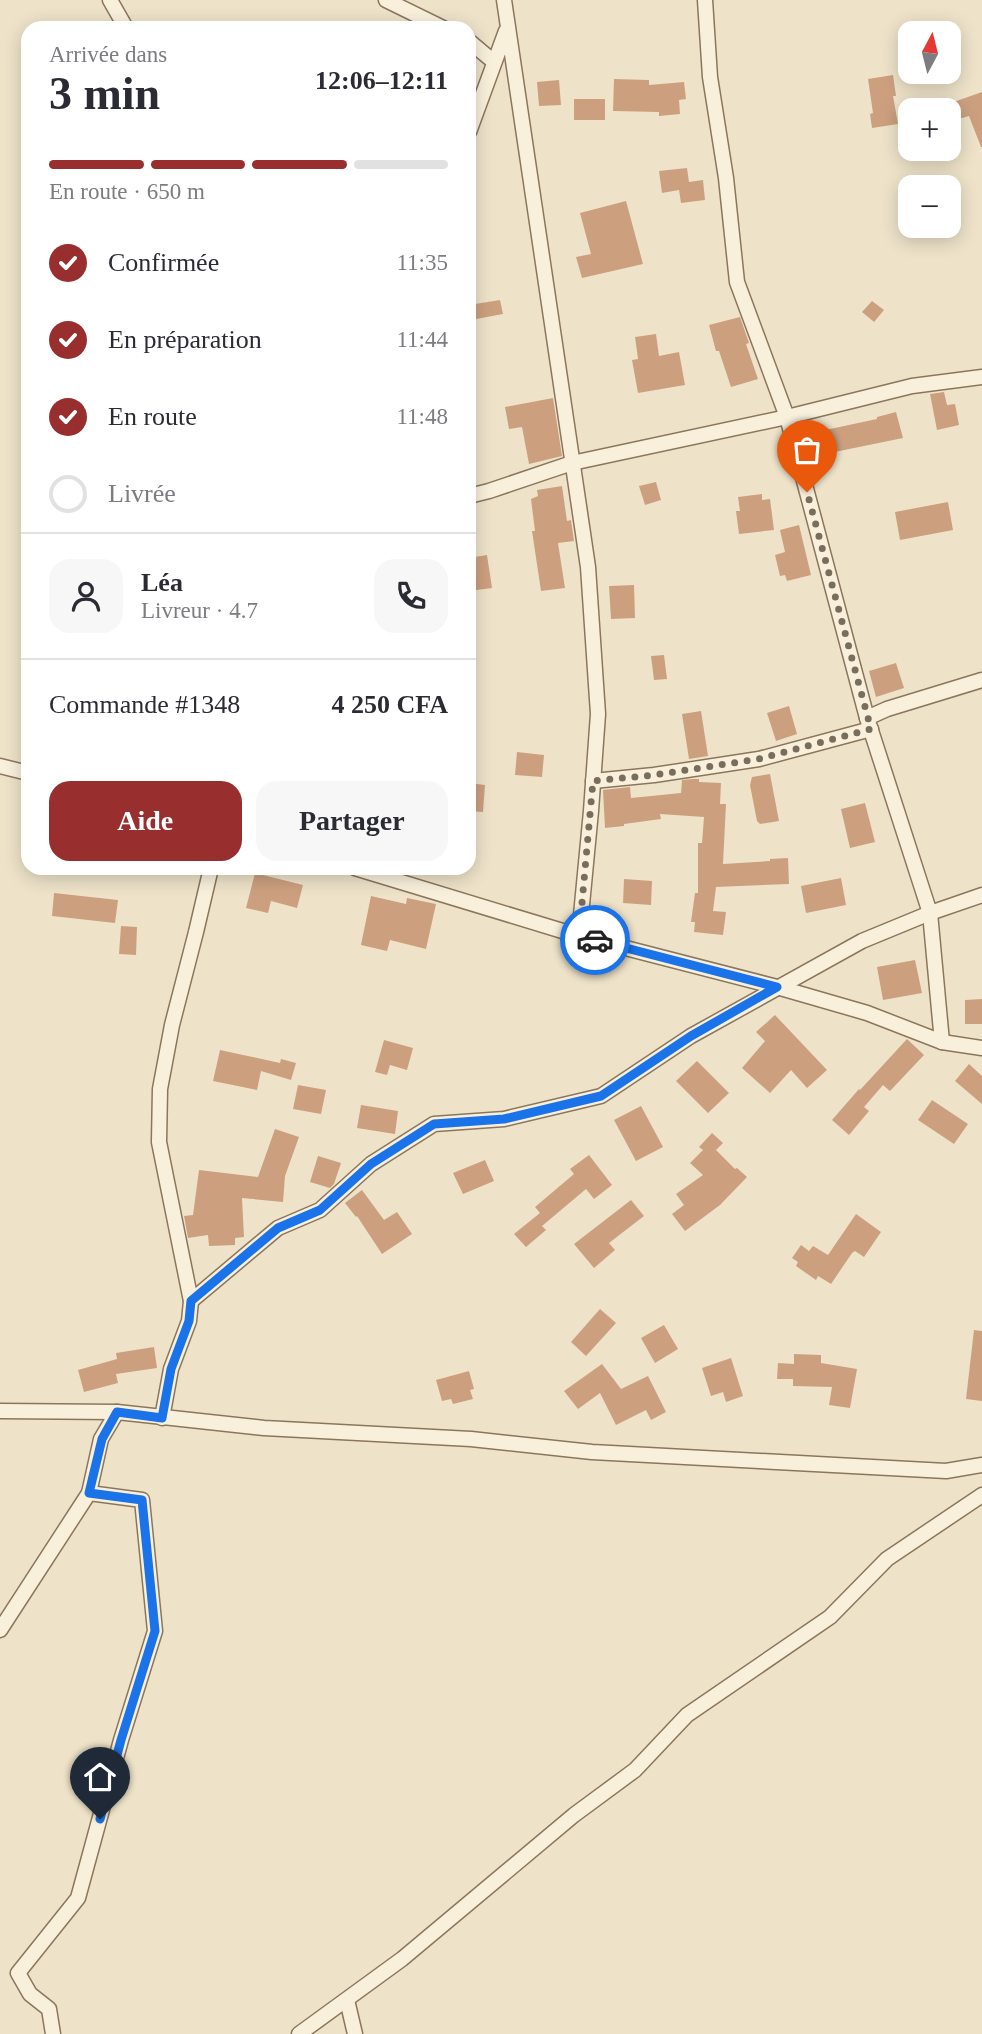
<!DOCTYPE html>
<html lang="fr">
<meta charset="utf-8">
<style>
body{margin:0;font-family:"Times New Roman",serif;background:#f7f7f7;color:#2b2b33;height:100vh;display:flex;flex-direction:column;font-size:26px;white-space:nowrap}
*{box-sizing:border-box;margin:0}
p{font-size:23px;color:#7c7c81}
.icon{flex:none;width:38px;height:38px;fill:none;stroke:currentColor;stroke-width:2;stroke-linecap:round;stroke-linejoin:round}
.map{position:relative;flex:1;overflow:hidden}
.panel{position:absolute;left:21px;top:21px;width:455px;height:854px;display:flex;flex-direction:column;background:#fff;border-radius:21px;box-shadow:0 4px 18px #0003}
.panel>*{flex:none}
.needle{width:46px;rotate:7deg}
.fabs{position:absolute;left:898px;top:21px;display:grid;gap:14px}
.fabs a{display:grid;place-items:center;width:63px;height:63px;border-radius:14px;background:#fff;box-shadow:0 4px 18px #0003;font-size:35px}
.pin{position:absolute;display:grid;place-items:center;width:60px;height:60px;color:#fff;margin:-72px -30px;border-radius:50% 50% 50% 0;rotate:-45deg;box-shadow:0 0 7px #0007}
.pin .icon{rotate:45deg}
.courier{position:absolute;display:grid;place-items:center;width:70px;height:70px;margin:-35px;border:5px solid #1a73e8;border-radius:50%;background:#fff;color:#222;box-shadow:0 2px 9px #0007}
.summary em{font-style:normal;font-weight:700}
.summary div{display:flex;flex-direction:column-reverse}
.summary{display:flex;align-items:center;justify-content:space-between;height:119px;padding:0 28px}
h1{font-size:46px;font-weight:700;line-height:52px}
.bar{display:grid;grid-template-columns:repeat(4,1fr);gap:10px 7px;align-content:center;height:84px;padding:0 28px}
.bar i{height:9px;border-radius:5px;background:#e1e1e2}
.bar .selected{background:#992e2e}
.bar p{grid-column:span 4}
.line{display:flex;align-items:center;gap:18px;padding:0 28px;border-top:2px solid #e1e1e2}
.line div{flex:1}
.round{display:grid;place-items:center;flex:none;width:74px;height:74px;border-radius:21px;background:#f7f7f7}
ol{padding:0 28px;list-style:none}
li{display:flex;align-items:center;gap:21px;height:77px}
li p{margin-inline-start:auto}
li .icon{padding:7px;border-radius:50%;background:#992e2e;color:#fff;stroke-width:4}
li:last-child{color:#7c7c81}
li i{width:38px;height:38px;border:4px solid #e1e1e2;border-radius:50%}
.button{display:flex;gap:14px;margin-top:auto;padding:14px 28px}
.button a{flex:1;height:80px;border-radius:21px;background:#992e2e;color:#fff;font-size:28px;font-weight:700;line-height:80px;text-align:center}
.button a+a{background:#f7f7f7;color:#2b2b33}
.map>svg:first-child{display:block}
</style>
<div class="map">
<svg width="982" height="2034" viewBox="0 0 982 2034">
<rect width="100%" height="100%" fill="#eee3c9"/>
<g fill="#cca07f">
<path d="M893 75 896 96H893L898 124 872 128 870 114 873 113 868 79Z"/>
<path d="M614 79 649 80V85L684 82 686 99 679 100 680 114 659 116V112L613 111Z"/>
<path d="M559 80 561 105 539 106 537 82Z"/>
<path d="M982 92V147H981L969 116 948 122V104Z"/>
<rect x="574" y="99" width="31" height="21"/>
<path d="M687 168 689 182 703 180 705 200 681 203 679 190 662 193 659 171Z"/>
<path d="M626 201 643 264 582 278 576 257 591 254 580 213Z"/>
<path d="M500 300 503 314 471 320 469 305Z"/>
<path d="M872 301 884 310 874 322 862 312Z"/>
<path d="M740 317 749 343 746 344 758 379 731 387 719 351H716L709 325Z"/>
<path d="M656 334 659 356 679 352 685 385 638 393 632 360 638 359 635 337Z"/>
<path d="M944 392 947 405 955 404 959 425 937 430 930 394Z"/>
<path d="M553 398 562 456 529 464 522 427 509 429 505 407Z"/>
<path d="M896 412 903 438 820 455 816 432 877 419V417Z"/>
<path d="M656 482 661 500 645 505 639 486Z"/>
<path d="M562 486 567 521 571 520 574 541 558 543 565 588 541 591 532 531H535L531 499 538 496 537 490Z"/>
<path d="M762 494V500L770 499 774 530 739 534 736 511H740L738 497Z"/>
<path d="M948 502 953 530 900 540 895 512Z"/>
<path d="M799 525 811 575 787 581 785 575 780 576 775 555 785 552 780 530Z"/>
<path d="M487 555 492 588 469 591V558Z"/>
<path d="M634 585 635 618 611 619 609 586Z"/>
<path d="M664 655 667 679 654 680 651 656Z"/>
<path d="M896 663 904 688 876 697 869 671Z"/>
<path d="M789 706 797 734 776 741 767 713Z"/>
<path d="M701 711 708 756 689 759 682 714Z"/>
<path d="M517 752 544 755 542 777 515 775Z"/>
<path d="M770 774 779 821 760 824 757 821 750 785 752 777Z"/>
<path d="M693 779H699V782L721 783 720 804H726L723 864 770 861V859L788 858 789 884 716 887 713 911 726 912 723 935 694 932 695 922H691L695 893H698V843H702L704 817 660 814 661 819 624 824V826L605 828 603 790 630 787 631 798 681 793 682 780Z"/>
<path d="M469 783 485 785 483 812 469 811Z"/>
<path d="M865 803 875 842 850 848 841 809Z"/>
<path d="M255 873 303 885 297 908 271 901 268 913 246 908Z"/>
<path d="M841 878 846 905 806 913 801 886Z"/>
<path d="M624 879 652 881 651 905 623 903Z"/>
<path d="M54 893 118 900 115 923 52 916Z"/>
<path d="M371 896 406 904 407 898 436 904 426 949 390 940 387 951 361 945Z"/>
<path d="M121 926 137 927 136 955 119 954Z"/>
<path d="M915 960 922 993 883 1000 877 967Z"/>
<path d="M982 999V1024H965V1000Z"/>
<path d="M775 1015 827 1070 807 1088 791 1070 770 1093 742 1068 765 1041 756 1032Z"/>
<path d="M907 1039 924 1055 890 1091 883 1085 864 1107 869 1111 849 1135 832 1120 859 1089 860 1090Z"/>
<path d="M384 1040 413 1048 407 1070 390 1065 387 1075 375 1072Z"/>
<path d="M220 1050 280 1063 281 1059 296 1063 291 1080 261 1071 257 1090 213 1081Z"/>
<path d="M697 1061 729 1093 708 1113 676 1081Z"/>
<path d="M969 1064 982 1076V1104L955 1081Z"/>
<path d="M298 1085 326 1090 321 1114 293 1109Z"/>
<path d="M932 1100 968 1124 954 1144 918 1120Z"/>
<path d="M361 1105 398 1111 395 1134 357 1128Z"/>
<path d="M641 1106 663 1147 636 1161 614 1120Z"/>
<path d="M275 1129 299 1137 285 1176 283 1202 242 1198 244 1237 235 1238V1245L209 1246 208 1235 188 1238 184 1216 193 1215 199 1170 258 1177Z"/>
<path d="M712 1133 723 1143 716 1150 735 1169 737 1168 747 1177 720 1205 685 1231 672 1214 684 1205 676 1194 703 1175 690 1163 703 1150 699 1147Z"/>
<path d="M589 1155 612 1185 594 1199 586 1189 542 1226 546 1230 526 1247 514 1234 540 1213 535 1207 574 1174 570 1169Z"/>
<path d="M318 1156 341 1163 334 1184 330 1188 310 1182Z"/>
<path d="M485 1160 494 1181 463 1194 453 1173Z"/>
<path d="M362 1190 384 1220 397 1212 412 1234 382 1254 357 1216 356 1217 345 1203Z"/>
<path d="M631 1200 644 1216 609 1243 615 1250 594 1268 574 1244Z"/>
<path d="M856 1214 881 1232 864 1257 855 1251 852 1253 831 1284 818 1276 816 1280 796 1266 798 1262 792 1258 801 1245 809 1251 813 1246 828 1255Z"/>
<path d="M600 1309 616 1323 586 1356 571 1342Z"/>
<path d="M664 1325 678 1349 655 1363 641 1338Z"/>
<path d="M974 1330 982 1331V1401L966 1399Z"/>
<path d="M154 1347 157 1368 116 1374 118 1383 84 1392 78 1370 117 1359 116 1353Z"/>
<path d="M794 1354 821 1355V1363L857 1369 850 1408 829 1405 832 1387 793 1386V1379H777L778 1363 794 1364Z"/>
<path d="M731 1358 743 1396 726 1402 723 1392 711 1396 702 1368Z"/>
<path d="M602 1364 621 1389 648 1376 666 1412 651 1420 646 1410 616 1425 600 1393 578 1409 564 1391Z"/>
<path d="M469 1371 474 1389 470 1390 473 1399 453 1404 451 1399 442 1401 436 1380Z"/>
</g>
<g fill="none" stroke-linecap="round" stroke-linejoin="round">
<g stroke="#8b765d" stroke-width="17">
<g id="street">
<path d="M110 0 126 28"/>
<path d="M386 0 443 28"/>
<path d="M504 0 588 567 598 714 591 811 579 936"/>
<path d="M705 0 710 77 726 178 737 282 787 417 867 718 930 913 942 1042"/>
<path d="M469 41 494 62"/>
<path d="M469 132 506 31"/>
<path d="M469 496 489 491 572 463 787 417 912 386 982 377"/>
<path d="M867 718 887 709 982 680"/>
<path d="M0 766 28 773"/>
<path d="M593 781 654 775 759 759 871 729"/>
<path d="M355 868 579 936 777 987 867 1013 942 1042 982 1048"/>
<path d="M191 1301 278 1228 320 1210 371 1164 434 1124 504 1119 601 1096 691 1036 862 941 930 913 982 895"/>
<path d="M0 1411 117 1412 264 1428 471 1439 592 1452 946 1471 982 1465"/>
<path d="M162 1418 171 1369 189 1321 191 1301 159 1142 160 1089 172 1025 196 932 211 868"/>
<path d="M0 1630 89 1493 101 1439 117 1412"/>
<path d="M347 2000 355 2034"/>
<path d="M53 2034 49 2009 30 1994 18 1973 78 1898 121 1740 155 1631 142 1500 89 1493"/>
<path d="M299 2034 402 1959 574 1815 635 1770 687 1715 830 1617 887 1559 982 1495"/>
</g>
</g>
<use href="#street" stroke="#f9f0dc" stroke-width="14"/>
</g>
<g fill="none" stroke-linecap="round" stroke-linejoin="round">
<path stroke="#7a6d5c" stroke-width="7" stroke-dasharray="0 12.6" d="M595 940 579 936 593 781 654 775 759 759 871 729 807 492"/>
<path stroke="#1a73e8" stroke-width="9" d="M100 1819 121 1740 155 1631 142 1500 89 1493 102 1439 117 1412 162 1418 171 1369 189 1321 191 1301 278 1228 320 1210 371 1164 434 1124 504 1119 601 1096 691 1036 777 987 595 940"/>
</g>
</svg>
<div class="fabs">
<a><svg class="needle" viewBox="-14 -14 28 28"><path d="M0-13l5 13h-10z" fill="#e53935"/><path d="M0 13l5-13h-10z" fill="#7c7c81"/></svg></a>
<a>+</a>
<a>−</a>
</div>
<div class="pin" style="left:807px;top:492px;background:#ea580c"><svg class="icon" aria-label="bag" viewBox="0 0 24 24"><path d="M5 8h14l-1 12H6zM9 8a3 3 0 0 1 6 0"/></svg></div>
<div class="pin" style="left:100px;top:1819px;background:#1f2937"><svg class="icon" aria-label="home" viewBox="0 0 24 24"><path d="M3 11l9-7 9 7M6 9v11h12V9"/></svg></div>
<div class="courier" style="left:595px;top:940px"><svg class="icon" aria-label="car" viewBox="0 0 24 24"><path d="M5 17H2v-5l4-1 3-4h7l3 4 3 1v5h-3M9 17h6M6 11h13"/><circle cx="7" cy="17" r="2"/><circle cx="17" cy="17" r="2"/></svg></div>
<section class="panel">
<div class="summary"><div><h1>3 min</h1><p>Arrivée dans</p></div><em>12:06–12:11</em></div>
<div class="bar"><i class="selected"></i><i class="selected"></i><i class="selected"></i><i></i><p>En route · 650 m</p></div>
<ol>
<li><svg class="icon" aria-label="check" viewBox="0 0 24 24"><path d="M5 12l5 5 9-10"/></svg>Confirmée<p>11:35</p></li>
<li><svg class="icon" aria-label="check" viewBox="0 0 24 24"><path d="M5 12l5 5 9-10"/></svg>En préparation<p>11:44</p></li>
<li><svg class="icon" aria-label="check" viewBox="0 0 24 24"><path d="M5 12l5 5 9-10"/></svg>En route<p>11:48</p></li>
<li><i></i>Livrée</li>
</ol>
<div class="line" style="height:126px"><a class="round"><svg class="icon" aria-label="person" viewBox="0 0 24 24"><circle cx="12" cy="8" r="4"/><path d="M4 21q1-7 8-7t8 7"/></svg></a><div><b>Léa</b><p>Livreur · 4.7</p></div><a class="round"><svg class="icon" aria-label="phone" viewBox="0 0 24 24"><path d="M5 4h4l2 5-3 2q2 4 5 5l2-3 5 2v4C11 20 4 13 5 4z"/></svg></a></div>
<div class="line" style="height:91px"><div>Commande #1348</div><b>4 250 CFA</b></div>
<div class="button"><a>Aide</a><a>Partager</a></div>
</section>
</div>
